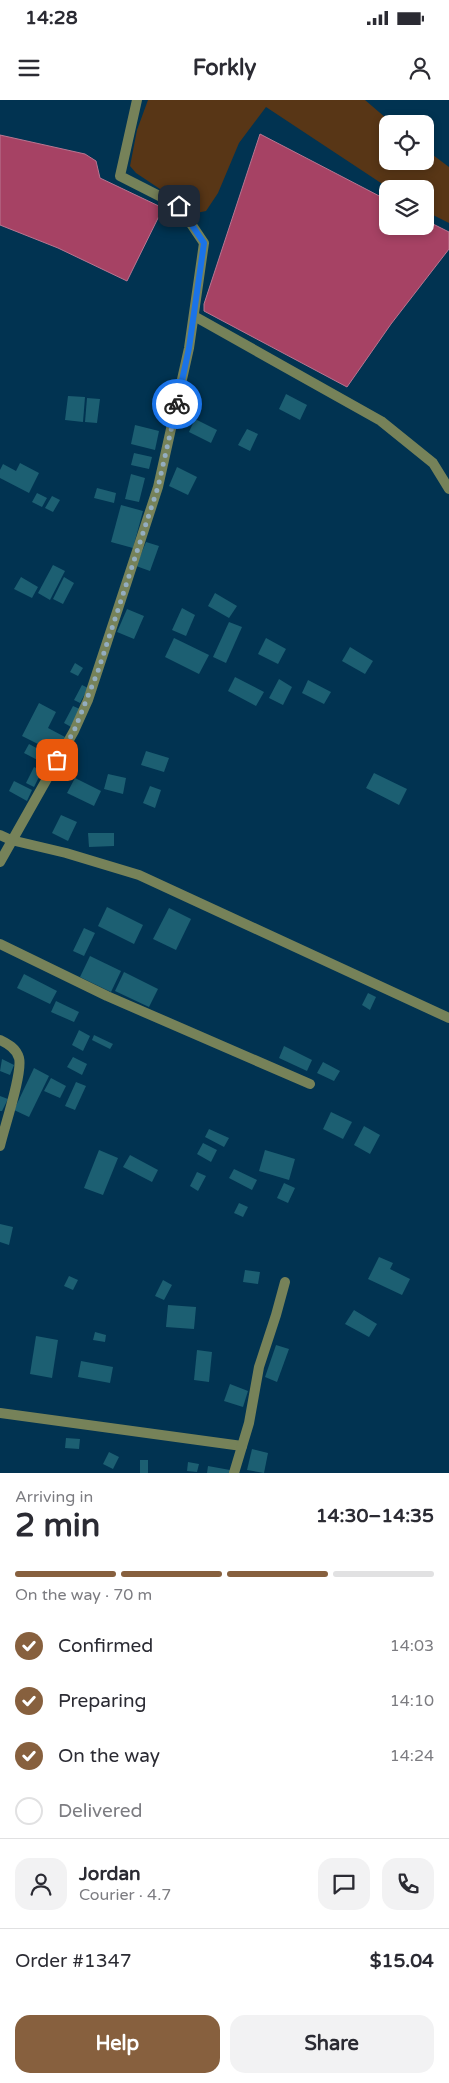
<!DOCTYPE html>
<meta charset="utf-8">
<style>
body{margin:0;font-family:"Varela Round",sans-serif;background:#f2f2f3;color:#2b2b33;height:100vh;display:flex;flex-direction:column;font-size:19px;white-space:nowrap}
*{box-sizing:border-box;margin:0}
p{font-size:16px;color:#7c7c81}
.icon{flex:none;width:28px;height:28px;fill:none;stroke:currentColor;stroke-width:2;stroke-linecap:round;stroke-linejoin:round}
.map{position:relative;height:1373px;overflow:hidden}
.side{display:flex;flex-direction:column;background:#fff;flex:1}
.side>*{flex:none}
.fabs{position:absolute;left:379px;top:15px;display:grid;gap:10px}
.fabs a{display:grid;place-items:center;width:55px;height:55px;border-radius:10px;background:#fff;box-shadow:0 2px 8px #0003;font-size:25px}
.pin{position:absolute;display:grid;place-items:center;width:42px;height:42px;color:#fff;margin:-21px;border-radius:10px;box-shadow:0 2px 8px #0006}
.courier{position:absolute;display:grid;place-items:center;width:50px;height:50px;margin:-25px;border:4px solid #1a73e8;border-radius:50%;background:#fff;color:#222;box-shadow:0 1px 6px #0007}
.headline em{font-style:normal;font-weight:800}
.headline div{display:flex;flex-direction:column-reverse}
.headline{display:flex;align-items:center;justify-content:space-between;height:85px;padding:0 15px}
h1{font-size:32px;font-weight:800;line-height:38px}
.bar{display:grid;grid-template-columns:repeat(4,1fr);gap:8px 5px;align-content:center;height:60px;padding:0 15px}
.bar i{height:6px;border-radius:4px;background:#e1e1e2}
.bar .current{background:#87603e}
.bar p{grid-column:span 4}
.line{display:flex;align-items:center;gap:12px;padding:0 15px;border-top:1px solid #e1e1e2}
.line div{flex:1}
.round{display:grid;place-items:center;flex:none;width:52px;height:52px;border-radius:15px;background:#f2f2f3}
ol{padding:0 15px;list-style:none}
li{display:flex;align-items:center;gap:15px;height:55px}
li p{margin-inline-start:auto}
li .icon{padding:5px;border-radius:50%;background:#87603e;color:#fff;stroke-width:4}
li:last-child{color:#7c7c81}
li i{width:28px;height:28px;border:2px solid #e1e1e2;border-radius:50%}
.action{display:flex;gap:10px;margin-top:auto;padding:10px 15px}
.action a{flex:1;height:58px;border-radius:15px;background:#87603e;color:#fff;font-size:20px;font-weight:800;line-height:58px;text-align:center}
.action a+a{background:#f2f2f3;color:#2b2b33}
.status{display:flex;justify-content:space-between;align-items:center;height:35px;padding:0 25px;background:#fff;direction:ltr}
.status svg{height:14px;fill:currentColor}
header{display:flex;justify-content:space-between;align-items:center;height:65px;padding:0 15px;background:#fff;font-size:22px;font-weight:800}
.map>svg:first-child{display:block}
</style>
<div class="status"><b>14:28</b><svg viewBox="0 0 49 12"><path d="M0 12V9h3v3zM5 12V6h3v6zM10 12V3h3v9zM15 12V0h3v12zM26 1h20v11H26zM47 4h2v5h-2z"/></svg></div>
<header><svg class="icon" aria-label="menu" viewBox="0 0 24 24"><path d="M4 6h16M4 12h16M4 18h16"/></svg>Forkly<svg class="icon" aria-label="person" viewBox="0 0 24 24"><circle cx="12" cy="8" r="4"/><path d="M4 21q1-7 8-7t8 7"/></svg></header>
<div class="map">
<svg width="449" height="1373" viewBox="0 0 449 1373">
<rect width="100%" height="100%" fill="#013351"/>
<path fill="#583616" d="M148 0H365L393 24H388V61H425V49L449 67V123L425 111V89H390L266 7 239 43 218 93 206 111 196 113 136 73 130 66 137 30Z"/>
<g fill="#a64264" stroke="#b87691">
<path d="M260 34 387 100 388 126H425V120L449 132V149L391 224 347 287 204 211V204Z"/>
<path d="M0 35 85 54 96 61 100 78 163 108 127 181 58 148 0 125Z"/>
</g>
<g fill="#1c5f72">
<path d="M286 294 307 305 300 320 279 309Z"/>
<path d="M68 296 85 297 83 322 65 320Z"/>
<path d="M87 298 100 299 97 323 85 322Z"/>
<path d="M195 319 217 330 211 343 189 332Z"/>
<path d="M135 325 159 331 155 350 131 344Z"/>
<path d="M247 329 258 334 250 351 238 345Z"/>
<path d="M134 353 152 357 149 369 131 365Z"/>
<path d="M20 363 39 373 29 393 0 378V370L3 364 16 371Z"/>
<path d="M177 367 197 377 188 395 169 386Z"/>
<path d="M131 374 145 378 139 402 125 399Z"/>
<path d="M97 388 116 393 114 403 94 398Z"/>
<path d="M37 393 47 398 42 407 32 402Z"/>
<path d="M52 396 60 400 53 412 45 408Z"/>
<path d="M121 405 143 411 133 448 111 442Z"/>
<path d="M146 442 159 446 150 471 136 466Z"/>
<path d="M53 465 65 471 50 500 38 493Z"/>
<path d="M21 477 38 487 32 498 14 489Z"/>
<path d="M64 477 74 483 63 504 53 499Z"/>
<path d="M215 493 237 506 229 518 208 506Z"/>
<path d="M182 508 195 515 186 536 172 530Z"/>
<path d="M127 509 144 516 134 539 117 532Z"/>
<path d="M229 522 242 527 226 563 213 557Z"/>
<path d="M174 538 209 555 199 574 165 557Z"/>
<path d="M266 538 286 549 278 564 258 554Z"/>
<path d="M350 547 373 561 365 574 342 561Z"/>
<path d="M75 563 83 568 78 576 70 572Z"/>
<path d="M235 577 264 592 256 606 228 591Z"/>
<path d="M279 579 292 587 283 605 269 598Z"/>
<path d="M308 580 331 592 324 604 302 593Z"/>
<path d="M82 585 88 588 80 603 74 600Z"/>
<path d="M39 603 56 612 48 628 65 637 56 653 22 636Z"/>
<path d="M73 606 82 610 73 628 64 623Z"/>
<path d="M29 644 55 658 51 667 24 653Z"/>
<path d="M146 651 169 658 164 672 141 665Z"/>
<path d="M69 662 76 666 70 679 63 676Z"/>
<path d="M34 667 42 671 34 687 26 683Z"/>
<path d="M374 673 407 689 399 705 366 688Z"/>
<path d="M108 674 126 678 123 694 104 689Z"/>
<path d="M75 678 101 691 94 706 67 693Z"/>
<path d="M14 681 32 690 27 701 9 691Z"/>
<path d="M150 686 161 690 155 708 143 703Z"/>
<path d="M61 715 77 722 68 741 52 733Z"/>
<path d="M88 733H114V746L89 747Z"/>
<path d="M107 807 143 825 134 844 98 826Z"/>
<path d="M169 808 191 819 176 850 153 839Z"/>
<path d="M84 828 95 833 84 856 73 851Z"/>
<path d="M90 856 121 871 111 892 80 877Z"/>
<path d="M124 872 158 889 149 907 115 891Z"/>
<path d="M24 874 57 891 50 904 17 888Z"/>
<path d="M368 893 376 897 370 910 362 905Z"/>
<path d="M56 901 79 912 74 922 51 912Z"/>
<path d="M79 930 90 936 83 951 72 945Z"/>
<path d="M94 935 113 944 110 949 92 940Z"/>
<path d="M284 946 312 960 307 971 279 958Z"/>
<path d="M73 957 87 964 82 975 67 967Z"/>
<path d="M2 959 14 965 10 975 0 971Z"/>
<path d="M323 962 340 971 334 981 317 973Z"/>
<path d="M34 968 49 976 29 1017 14 1010Z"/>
<path d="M51 978 66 986 60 998 44 991Z"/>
<path d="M76 982 86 986 75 1010 65 1006Z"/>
<path d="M0 996 8 999 2 1011H0Z"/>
<path d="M331 1012 352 1022 343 1039 323 1029Z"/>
<path d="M364 1026 380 1035 370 1054 354 1045Z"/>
<path d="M209 1029 229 1038 224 1047 205 1037Z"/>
<path d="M203 1043 217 1050 211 1062 197 1054Z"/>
<path d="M99 1050 118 1058 103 1095 84 1088Z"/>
<path d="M265 1050 295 1059 289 1080 259 1071Z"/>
<path d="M130 1055 158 1070 152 1082 123 1067Z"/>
<path d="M234 1069 257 1080 252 1090 229 1078Z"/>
<path d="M197 1072 206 1076 198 1091 190 1086Z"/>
<path d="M284 1083 295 1088 288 1103 277 1098Z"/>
<path d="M239 1103 248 1107 243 1117 234 1113Z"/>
<path d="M0 1124 13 1127 9 1145 0 1142Z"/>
<path d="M379 1157 393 1163 390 1169 410 1179 402 1195 368 1179Z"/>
<path d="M245 1170 260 1172 258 1184 243 1182Z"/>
<path d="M69 1176 78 1180 73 1190 64 1186Z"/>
<path d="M163 1180 172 1185 164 1200 155 1196Z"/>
<path d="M168 1205 196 1207 194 1229 166 1227Z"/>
<path d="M354 1210 377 1224 369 1237 345 1224Z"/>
<path d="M95 1232 106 1235 105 1242 93 1240Z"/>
<path d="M36 1236 58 1240 52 1278 30 1274Z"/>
<path d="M276 1245 289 1249 277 1282 265 1277Z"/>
<path d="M197 1250 212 1252 209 1282 194 1280Z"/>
<path d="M81 1261 113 1267 110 1283 78 1277Z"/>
<path d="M230 1284 248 1291 243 1307 224 1301Z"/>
<path d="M66 1338 80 1339 79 1349 65 1348Z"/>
<path d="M252 1349 268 1353 264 1373 247 1370Z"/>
<path d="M109 1352 119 1357 113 1369 103 1364Z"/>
<rect x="140" y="1360" width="8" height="13"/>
<path d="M188 1362 199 1364 197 1372 187 1371Z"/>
<path d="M208 1366 230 1370V1373H207Z"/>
</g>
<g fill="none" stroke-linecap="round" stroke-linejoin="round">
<g stroke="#768259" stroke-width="10">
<path d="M194 216 381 321 433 363 449 389"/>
<path d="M0 735 11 740 66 753 139 775 449 918"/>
<path d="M0 762 74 631 88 600 158 387 189 248 204 143 179 106 120 76 137 0"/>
<path d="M0 844 107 896 310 984"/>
<path d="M0 940C8 944 16 948 19 958 23 973 4 1028 0 1046"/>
<path d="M0 1313 242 1346"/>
<path d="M234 1373 249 1323 259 1267 276 1215 285 1182"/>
</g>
</g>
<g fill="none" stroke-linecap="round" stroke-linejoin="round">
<path stroke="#93adc0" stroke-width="5" stroke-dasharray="0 9" d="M57 660 74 631 98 571 158 387 177 304"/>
<path stroke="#1a73e8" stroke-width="6" d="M177 304 189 248 204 143 179 106"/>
</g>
</svg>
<div class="fabs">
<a><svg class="icon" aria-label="locate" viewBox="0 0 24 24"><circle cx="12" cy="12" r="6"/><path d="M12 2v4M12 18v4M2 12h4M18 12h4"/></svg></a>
<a><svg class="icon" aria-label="layers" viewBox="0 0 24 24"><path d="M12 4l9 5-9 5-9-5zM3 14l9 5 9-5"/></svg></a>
</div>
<div class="pin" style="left:57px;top:660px;background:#ea580c"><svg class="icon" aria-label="bag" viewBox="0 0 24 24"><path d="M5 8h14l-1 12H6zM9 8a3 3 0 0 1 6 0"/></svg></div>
<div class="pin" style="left:179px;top:106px;background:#1f2937"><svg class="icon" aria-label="home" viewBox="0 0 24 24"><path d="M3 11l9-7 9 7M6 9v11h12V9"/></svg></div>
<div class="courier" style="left:177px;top:304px"><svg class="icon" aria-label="bike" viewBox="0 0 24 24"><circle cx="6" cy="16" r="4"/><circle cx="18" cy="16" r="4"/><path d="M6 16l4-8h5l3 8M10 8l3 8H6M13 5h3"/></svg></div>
</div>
<section class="side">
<div class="headline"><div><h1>2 min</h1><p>Arriving in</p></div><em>14:30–14:35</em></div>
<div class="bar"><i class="current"></i><i class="current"></i><i class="current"></i><i></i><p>On the way · 70 m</p></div>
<ol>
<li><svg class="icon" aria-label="check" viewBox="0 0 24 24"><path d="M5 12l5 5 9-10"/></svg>Confirmed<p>14:03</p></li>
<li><svg class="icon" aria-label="check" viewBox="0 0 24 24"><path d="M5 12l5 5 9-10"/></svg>Preparing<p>14:10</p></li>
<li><svg class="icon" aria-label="check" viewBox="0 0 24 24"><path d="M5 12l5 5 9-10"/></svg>On the way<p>14:24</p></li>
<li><i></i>Delivered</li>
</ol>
<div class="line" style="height:90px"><a class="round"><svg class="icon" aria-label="person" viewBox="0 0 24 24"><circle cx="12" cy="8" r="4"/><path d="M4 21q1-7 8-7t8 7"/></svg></a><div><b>Jordan</b><p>Courier · 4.7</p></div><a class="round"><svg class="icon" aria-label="chat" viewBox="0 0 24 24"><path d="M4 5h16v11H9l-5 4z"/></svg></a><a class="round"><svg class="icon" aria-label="phone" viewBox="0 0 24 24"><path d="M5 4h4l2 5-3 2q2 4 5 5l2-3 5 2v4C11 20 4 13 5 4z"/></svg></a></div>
<div class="line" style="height:65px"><div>Order #1347</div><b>$15.04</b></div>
<div class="action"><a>Help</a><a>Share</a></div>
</section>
